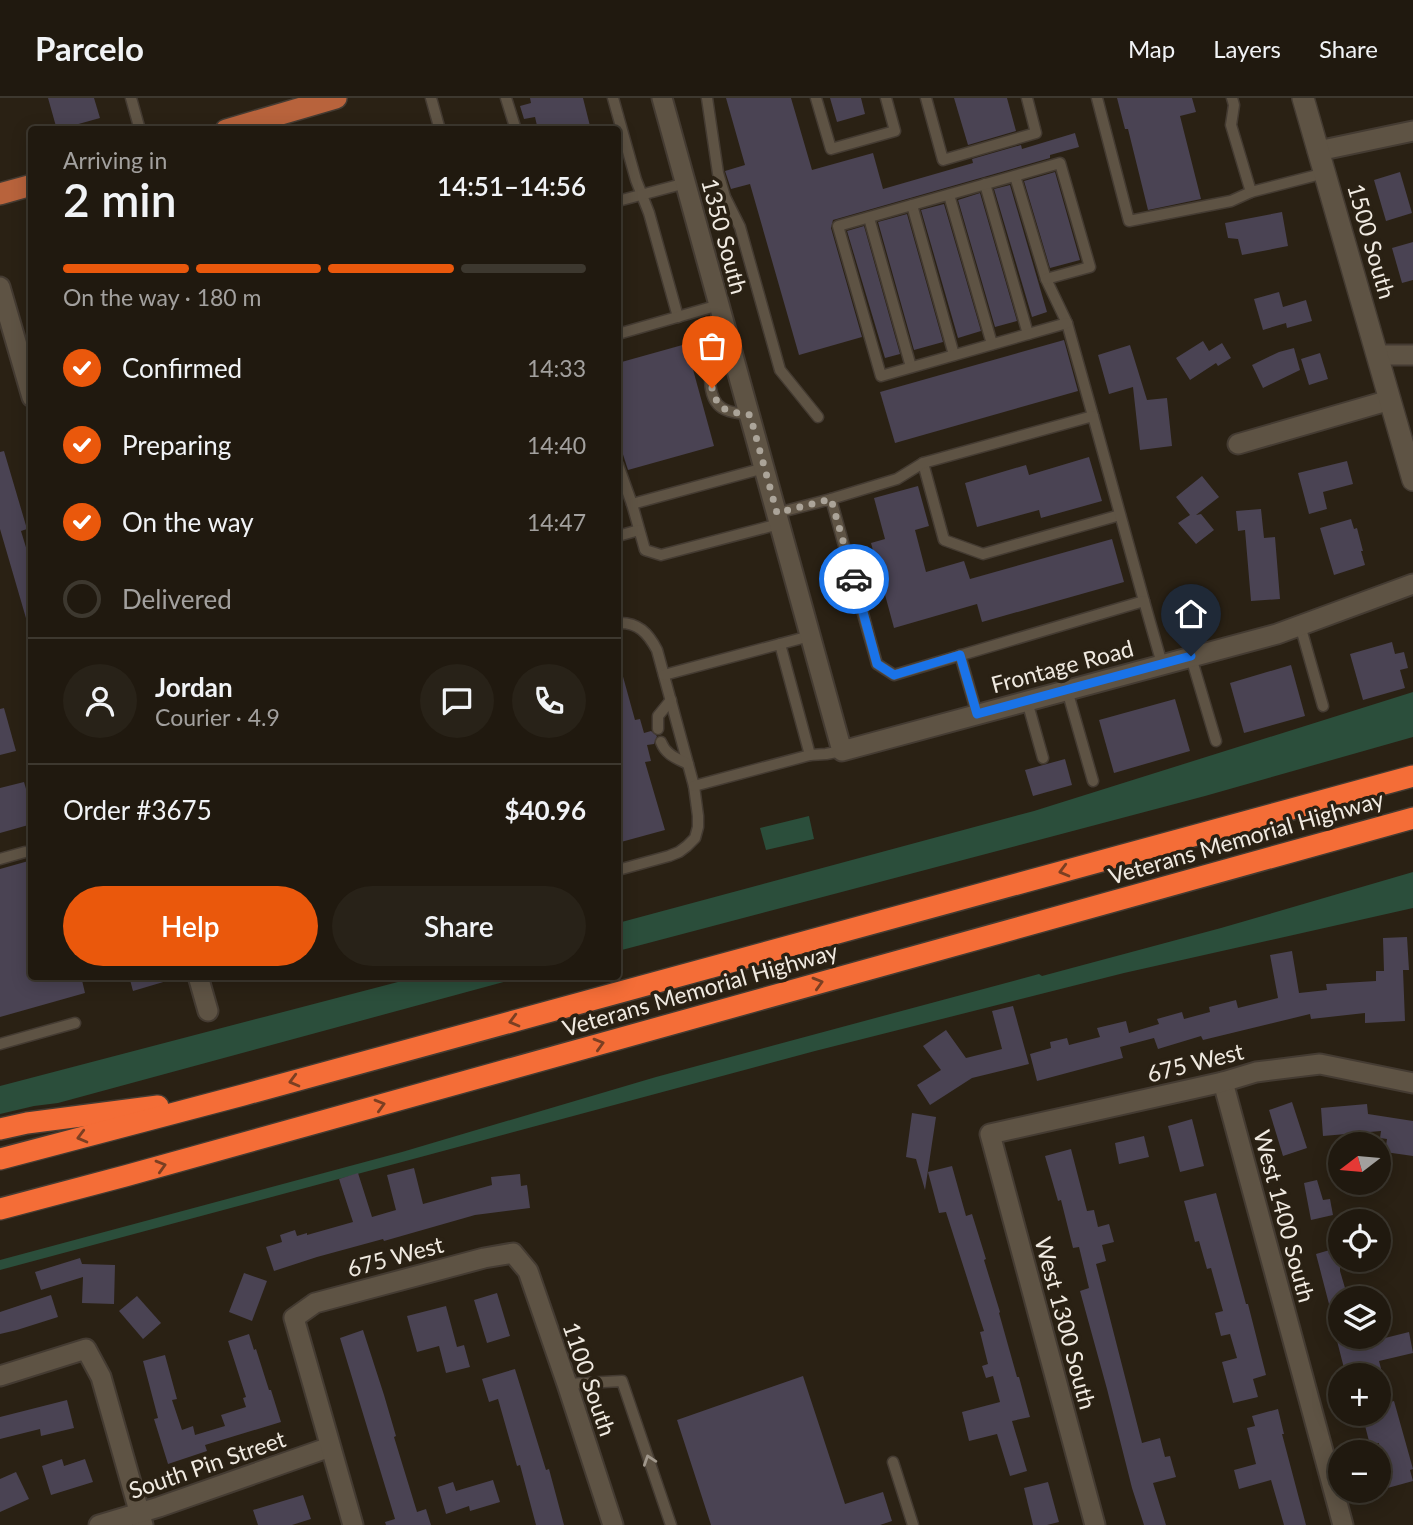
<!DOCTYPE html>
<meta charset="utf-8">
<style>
body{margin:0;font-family:Lato,sans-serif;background:#282218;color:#f1f3f6;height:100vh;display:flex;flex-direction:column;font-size:26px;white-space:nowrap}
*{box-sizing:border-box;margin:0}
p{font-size:23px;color:#a2a09e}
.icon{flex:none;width:38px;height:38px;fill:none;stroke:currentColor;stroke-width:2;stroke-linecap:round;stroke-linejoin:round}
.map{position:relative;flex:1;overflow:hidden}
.drawer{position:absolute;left:28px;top:28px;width:593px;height:854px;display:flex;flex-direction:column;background:#20190f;border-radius:7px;box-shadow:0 4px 18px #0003,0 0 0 2px #3d382f}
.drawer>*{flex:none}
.needle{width:46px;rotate:254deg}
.tools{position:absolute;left:1328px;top:1034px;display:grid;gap:14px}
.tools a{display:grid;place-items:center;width:63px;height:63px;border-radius:50%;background:#20190f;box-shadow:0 4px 18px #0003,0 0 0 2px #3d382f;font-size:35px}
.pin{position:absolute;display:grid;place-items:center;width:60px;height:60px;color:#fff;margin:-72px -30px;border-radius:50% 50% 50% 0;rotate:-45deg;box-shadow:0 0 7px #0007}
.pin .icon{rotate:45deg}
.courier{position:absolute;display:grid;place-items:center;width:70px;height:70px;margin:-35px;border:5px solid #1a73e8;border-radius:50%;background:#fff;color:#222;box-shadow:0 2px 9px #0007}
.headline em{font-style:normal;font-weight:600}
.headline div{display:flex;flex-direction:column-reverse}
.headline{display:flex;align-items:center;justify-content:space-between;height:119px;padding:0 35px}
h1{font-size:46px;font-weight:600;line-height:52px}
.bar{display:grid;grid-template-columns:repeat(4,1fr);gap:10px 7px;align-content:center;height:84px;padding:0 35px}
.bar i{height:9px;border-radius:5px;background:#3d382f}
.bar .selected{background:#ea580c}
.bar p{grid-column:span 4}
.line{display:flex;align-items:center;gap:18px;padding:0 35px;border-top:2px solid #3d382f}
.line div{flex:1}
.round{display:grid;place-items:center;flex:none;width:74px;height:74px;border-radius:37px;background:#282218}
ol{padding:0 35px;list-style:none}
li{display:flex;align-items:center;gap:21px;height:77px}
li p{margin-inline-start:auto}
li .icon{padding:7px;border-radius:50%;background:#ea580c;color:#fff;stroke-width:4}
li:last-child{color:#a2a09e}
li i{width:38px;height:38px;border:4px solid #3d382f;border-radius:50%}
.primary-button{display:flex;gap:14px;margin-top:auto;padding:14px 35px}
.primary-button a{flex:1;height:80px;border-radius:42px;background:#ea580c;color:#fff;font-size:28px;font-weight:600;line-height:80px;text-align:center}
.primary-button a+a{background:#282218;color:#f1f3f6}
header{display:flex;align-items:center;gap:42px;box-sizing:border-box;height:98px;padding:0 35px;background:#20190f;border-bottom:2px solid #3d382f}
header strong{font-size:33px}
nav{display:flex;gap:38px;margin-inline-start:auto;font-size:24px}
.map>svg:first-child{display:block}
</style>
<header>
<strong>Parcelo</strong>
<nav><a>Map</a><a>Layers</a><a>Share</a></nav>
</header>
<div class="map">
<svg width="1413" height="1427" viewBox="0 0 1413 1427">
<rect width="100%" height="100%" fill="#2a2114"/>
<g fill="#2b4e3b">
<path d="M1413 594V639L1205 698 618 853V825L1034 713Z"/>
<path d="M809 718 814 741 766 752 760 730Z"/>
<path d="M1413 774V810L1124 875 815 953 0 1172V1162L402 1054 656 979 1039 876 1042 878 1221 830Z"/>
<path d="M417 879H522L58 1005 34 1008 0 1016V988Z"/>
</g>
<g fill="#4a4353">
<path d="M48 0H94L100 20 57 32Z"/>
<path d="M530 0H583L591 32H538L535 19 524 21 520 8 531 5Z"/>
<path d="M726 0H791L812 72 873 55 883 91 973 65 972 61 1021 47 1022 51 1075 35 1079 49 1050 57V60L833 122 831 130 862 239 799 257 750 86 731 91 725 73 745 67Z"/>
<path d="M830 0H861L865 16 837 24Z"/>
<path d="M954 0H1007L1016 33 968 47Z"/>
<path d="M1117 0H1192L1196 14 1180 18 1201 101 1148 112 1128 31H1125Z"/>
<path d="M1055 74 1080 162 1050 170 1024 83Z"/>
<path d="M1400 74 1412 115 1386 123 1374 82Z"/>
<path d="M1010 87 1047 214 1032 219 994 91Z"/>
<path d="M980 95 1017 223 995 229 958 102Z"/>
<path d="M944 106 981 233 958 240 921 112Z"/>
<path d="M1282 114 1288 148 1242 157 1238 141 1228 140 1225 125Z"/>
<path d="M907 116 943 244 914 252 878 124Z"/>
<path d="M864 128 900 256 885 260 847 133Z"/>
<path d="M1413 144V182L1402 185 1392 150Z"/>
<path d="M1279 194 1283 209 1306 202 1312 223 1287 230 1286 225 1263 232 1254 201Z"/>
<path d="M1064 242 1078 293 895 345 880 294Z"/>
<path d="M1203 243 1209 253 1222 245 1231 260 1218 268 1216 265 1190 282 1176 260Z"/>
<path d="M686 246 714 348 628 372 618 341V265Z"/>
<path d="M1130 247 1147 302 1167 300 1172 348 1140 352 1133 289 1109 296 1098 257Z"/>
<path d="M1294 250 1300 272 1263 290 1252 267 1279 254Z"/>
<path d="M1320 255 1328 281 1309 287 1301 261Z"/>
<path d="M4 353 27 431 21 433 32 469V527H28L0 431V354Z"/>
<path d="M1089 359 1102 403 1041 420 1039 412 977 429 965 385 1026 367 1029 377Z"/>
<path d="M1347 363 1353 386 1323 394 1327 411 1309 416 1298 375Z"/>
<path d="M1202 378 1219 399 1196 417 1201 416 1214 432 1196 446 1178 425 1190 417 1176 399Z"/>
<path d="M918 388 929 428 915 432 926 474 964 463 970 481 1112 441 1124 484 982 524 977 506 894 530 871 445 885 441 874 400Z"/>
<path d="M1261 411 1264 440 1275 439 1280 501 1251 503 1245 432 1238 433 1236 413Z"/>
<path d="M1351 421 1354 431 1357 430 1363 453H1361L1365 467 1334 477 1320 430Z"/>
<path d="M1392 544 1395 556 1404 554 1408 570 1400 572 1405 590 1363 602 1350 556Z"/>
<path d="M1291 567 1305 618 1244 635 1230 585Z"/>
<path d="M622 575 635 622 640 621 644 635 651 633 657 638 654 646 647 647 651 663 645 664 665 732 621 744 618 733V576Z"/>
<path d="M1175 601 1190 653 1114 675 1099 622Z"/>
<path d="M4 610 16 653 0 657V611Z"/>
<path d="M1065 661 1072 687 1033 698 1025 672Z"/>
<path d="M24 684 32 711V726L0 735V690Z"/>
<path d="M32 762V878H81L85 895 0 919V771Z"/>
<path d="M1407 839 1409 872H1403L1405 923 1365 925V915L1311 921 1310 916 1203 942 1201 938 1158 951 1154 940 1120 949 1123 960 1037 983 1030 956 1051 950 1050 944 1067 940 1069 947 1100 939 1097 930 1126 923 1129 935 1159 926 1157 921 1182 914 1184 921 1210 914 1209 909 1236 902 1238 910 1278 900 1270 857 1292 853 1299 895 1327 892 1326 886 1376 883V873H1384L1383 840Z"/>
<path d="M129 878H170V882L133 893Z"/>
<path d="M1013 908 1029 966 972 980 930 1007 917 987 941 972 923 948 946 932 966 960 1002 951 992 913Z"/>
<path d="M1292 1004 1307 1050 1283 1058 1269 1012Z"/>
<path d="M1367 1006 1368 1016 1413 1023V1058L1385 1054 1387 1041 1380 1040 1381 1033 1323 1038 1321 1010Z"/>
<path d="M912 1015 936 1019 925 1092 916 1061 906 1059Z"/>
<path d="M1192 1021 1204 1068 1180 1074 1168 1028Z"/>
<path d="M1144 1038 1149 1059 1119 1066 1115 1045Z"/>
<path d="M1071 1051 1087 1113 1094 1112 1098 1129 1109 1126 1114 1144 1102 1147 1106 1163 1096 1166 1142 1345 1160 1340 1165 1359 1170 1358 1176 1379 1153 1385 1166 1427H1144L1132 1390 1107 1291 1080 1193 1089 1190 1079 1149 1073 1150 1061 1102 1058 1103 1045 1058Z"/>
<path d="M952 1068 966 1118 972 1116 986 1161 984 1162 1000 1214 999 1215 1017 1279H1019L1030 1319 1012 1323 1027 1373 1010 1378 997 1336 969 1343 962 1314 1000 1304 993 1278 986 1280 982 1268 988 1266 980 1234 984 1233 946 1114 939 1115 928 1074Z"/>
<path d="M414 1070 423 1106 492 1087 491 1079 520 1076 521 1088 527 1087 530 1110 475 1117 384 1143 383 1141 317 1159 274 1173 266 1149 282 1144 280 1137 295 1132 297 1138 307 1135V1137L353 1124 339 1081 358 1075 372 1119 396 1112 387 1077Z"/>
<path d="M1317 1082 1323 1102 1330 1101 1333 1117 1311 1122 1304 1085Z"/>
<path d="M1216 1095 1246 1206H1248L1266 1277 1253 1281 1258 1299 1233 1305 1222 1264 1237 1260 1230 1236 1221 1238 1215 1215 1223 1213 1211 1170 1207 1171 1199 1143 1195 1144 1184 1103Z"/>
<path d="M1340 1149V1173L1348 1200H1340V1232L1336 1233 1316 1156Z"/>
<path d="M80 1160 82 1166 115 1167 114 1206 82 1205 83 1179 41 1192 35 1174Z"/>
<path d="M244 1175 267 1183 252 1223 229 1214Z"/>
<path d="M497 1195 510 1238 487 1245 474 1202Z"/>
<path d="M51 1197 58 1219 17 1232 0 1236V1214Z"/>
<path d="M137 1198 161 1225 143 1241 119 1213Z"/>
<path d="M446 1208 457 1249 464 1247 470 1269 446 1275 439 1248 417 1254 407 1218Z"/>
<path d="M363 1232 384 1297 396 1338 394 1339 417 1414 426 1411 431 1427H386L385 1424 395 1421 340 1240Z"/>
<path d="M1409 1234 1413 1255 1379 1263 1383 1278H1346L1336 1239H1363L1365 1245Z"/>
<path d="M249 1236 254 1252 256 1251 269 1292H271L281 1324 205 1347 207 1353 168 1366 154 1321 158 1320 143 1263 165 1257 177 1301 172 1302 182 1332 193 1328 195 1337 225 1328 221 1317 246 1309 243 1300 246 1299 228 1243Z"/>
<path d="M515 1271 546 1372 549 1371 564 1427H536L520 1367 517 1368 498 1301 489 1304 482 1281Z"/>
<path d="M803 1278 845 1406 883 1394 892 1423 880 1427H711L677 1322Z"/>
<path d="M67 1302 74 1330 41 1338 40 1331 0 1341V1319Z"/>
<path d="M1394 1303 1413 1371 1410 1372 1413 1383 1384 1391 1379 1373V1345L1370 1347 1362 1316H1379V1307Z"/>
<path d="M1278 1311 1284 1336H1282L1306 1427H1284L1271 1382 1239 1391 1234 1372 1256 1366 1247 1330 1255 1328 1252 1318Z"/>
<path d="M62 1361 64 1368 85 1361 93 1384 51 1397 42 1368Z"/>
<path d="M16 1374 29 1401 0 1414V1381Z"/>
<path d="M493 1382 500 1404 470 1413 469 1408 446 1416 438 1389 453 1384 456 1393Z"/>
<path d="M1048 1384 1059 1424 1047 1427H1033L1024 1390Z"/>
<path d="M303 1397 311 1421 292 1427H258L253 1412Z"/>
</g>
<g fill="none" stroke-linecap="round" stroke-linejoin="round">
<g stroke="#443b32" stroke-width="13">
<g id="service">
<path d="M131 0 140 32"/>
<path d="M431 0 440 32"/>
<path d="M506 0 516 32"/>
<path d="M613 0 636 82 649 115 678 219"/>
<path d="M707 0 718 75 725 99 740 129 780 272 818 319"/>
<path d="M816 0 831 51 895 33 886 0"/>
<path d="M926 0 943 62 1036 35 1027 0"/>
<path d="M1097 0 1129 123 1231 103 1251 94"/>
<path d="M1232 0 1234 7 1231 27 1251 94 1325 75"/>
<path d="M1015 78 1046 181 1067 225 1093 318"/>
<path d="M985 86 1028 236"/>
<path d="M949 97 992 246"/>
<path d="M618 103 686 85"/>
<path d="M912 107 954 257"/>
<path d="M869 120 911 269"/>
<path d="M1046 181 1090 169 1060 65 838 128 881 278 1067 225"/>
<path d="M618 236 719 207"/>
<path d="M729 246C724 252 718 257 714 263 707 275 709 302 722 310 729 315 741 315 750 317"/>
<path d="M923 365 944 442 983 456 1120 417"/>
<path d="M618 367 632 406"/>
<path d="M764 370 632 406 645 452 661 457 779 426"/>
<path d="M831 401 897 381 923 365 1093 318 1144 503"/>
<path d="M777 415 831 401 877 566 894 577 1144 503 1162 566"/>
<path d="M618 438 639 432"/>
<path d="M618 525C638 524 648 535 657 552L694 688 698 718V729L695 740 687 748 679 754 669 758 618 772"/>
<path d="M1300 527 1323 608"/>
<path d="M780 546 810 657"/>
<path d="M960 557 977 616"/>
<path d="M1191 559 1216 643"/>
<path d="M664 577 810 538"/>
<path d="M1067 592 1093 683"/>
<path d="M1027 603 1043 660"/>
<path d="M658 631V618L671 602"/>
<path d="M661 644C666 657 676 660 688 666"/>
<path d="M694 688 810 657 826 656 842 653"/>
<path d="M0 761 25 754"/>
<path d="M0 946 75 925"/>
<path d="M567 1286 622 1283 671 1427"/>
<path d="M893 1364 913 1427"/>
</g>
</g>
<g stroke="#443b32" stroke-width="23">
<g id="minor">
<path d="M662 0 842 653 1277 536 1413 486"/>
<path d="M1318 53 1413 33"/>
<path d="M0 189 32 299"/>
<path d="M1378 257H1413"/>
<path d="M1238 346 1390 302"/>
<path d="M198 878 208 913"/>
<path d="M1223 984 1343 1427"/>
<path d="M0 1278 86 1251 101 1279 143 1427"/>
<path d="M99 1427 159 1409 330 1349"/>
<path d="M353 1427 294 1220 315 1205 484 1160 513 1155 528 1173 567 1286 613 1427"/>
<path d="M1095 1427 990 1036 1223 984 1256 974 1320 966 1413 985"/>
</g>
</g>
<g stroke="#443b32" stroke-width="24">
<path id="tertiary" d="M1303 0 1413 382"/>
</g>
<g stroke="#443b32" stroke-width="24">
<g id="primary">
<path d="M226 32 336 0"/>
<path d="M0 96 32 87"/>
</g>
</g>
<g stroke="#443b32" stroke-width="24">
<g id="motorway">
<path d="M0 1031 27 1025 158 1008"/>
<path d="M0 1061 243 997 1413 678"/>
<path d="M0 1111 125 1078 1413 720"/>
</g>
</g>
<use href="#service" stroke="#5e5344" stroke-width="10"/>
<use href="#minor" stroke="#5e5344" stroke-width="19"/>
<use href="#tertiary" stroke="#5e5344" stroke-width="21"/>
<use href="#primary" stroke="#b8633c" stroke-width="21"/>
<use href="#motorway" stroke="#f46d37" stroke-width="21"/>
</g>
<defs><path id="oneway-chevron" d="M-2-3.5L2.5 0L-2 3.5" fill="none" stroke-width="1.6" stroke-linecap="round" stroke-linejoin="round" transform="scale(1.75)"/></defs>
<g stroke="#7b3f22">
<use href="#oneway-chevron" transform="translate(1064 773) rotate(165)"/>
<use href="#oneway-chevron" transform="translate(818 885) rotate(-16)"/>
<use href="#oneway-chevron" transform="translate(514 923) rotate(165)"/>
<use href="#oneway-chevron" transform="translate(599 946) rotate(-16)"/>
<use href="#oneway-chevron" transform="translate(294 983) rotate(165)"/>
<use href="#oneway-chevron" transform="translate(380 1007) rotate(-16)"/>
<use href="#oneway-chevron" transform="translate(82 1039) rotate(165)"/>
<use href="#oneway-chevron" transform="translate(161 1068) rotate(-16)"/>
</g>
<use stroke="#a0978b" href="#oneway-chevron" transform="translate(649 1362) rotate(-109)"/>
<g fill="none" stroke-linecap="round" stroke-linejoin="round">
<path stroke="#aba499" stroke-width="7" stroke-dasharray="0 12.6" d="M712 290C718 314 728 313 750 317L777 415 831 401 854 481"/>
<path stroke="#1a73e8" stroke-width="9" d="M854 481 877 566 894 577 960 557 977 616 1191 558"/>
</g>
<g text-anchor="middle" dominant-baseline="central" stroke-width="7" stroke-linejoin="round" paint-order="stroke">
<g font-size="23" fill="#f0eae1" stroke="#2a2114">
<text transform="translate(725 138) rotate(75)">1350 South</text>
<text transform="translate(1372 143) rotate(74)">1500 South</text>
<text transform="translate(1062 568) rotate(-15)">Frontage Road</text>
<text transform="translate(1246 739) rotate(-16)">Veterans Memorial Highway</text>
<text transform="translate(700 891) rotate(-16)">Veterans Memorial Highway</text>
<text transform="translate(1195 964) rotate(-14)">675 West</text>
<text transform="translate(1285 1118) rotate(75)">West 1400 South</text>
<text transform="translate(395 1158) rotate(-15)">675 West</text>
<text transform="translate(1066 1225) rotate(75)">West 1300 South</text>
<text transform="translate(590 1281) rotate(71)">1100 South</text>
<text transform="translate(207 1366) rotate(-19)">South Pin Street</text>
</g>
</g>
</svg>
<div class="tools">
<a><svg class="needle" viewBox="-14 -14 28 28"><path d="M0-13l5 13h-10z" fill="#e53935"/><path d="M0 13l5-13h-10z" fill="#a2a09e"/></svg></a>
<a><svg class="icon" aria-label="locate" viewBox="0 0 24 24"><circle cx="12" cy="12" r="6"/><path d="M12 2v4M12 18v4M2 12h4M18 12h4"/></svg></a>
<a><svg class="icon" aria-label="layers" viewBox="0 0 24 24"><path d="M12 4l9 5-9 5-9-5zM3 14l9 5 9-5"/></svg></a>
<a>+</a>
<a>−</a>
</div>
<div class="pin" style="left:712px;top:290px;background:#ea580c"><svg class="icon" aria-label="bag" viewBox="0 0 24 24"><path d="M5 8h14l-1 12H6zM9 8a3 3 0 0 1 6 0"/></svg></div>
<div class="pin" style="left:1191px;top:558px;background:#1f2937"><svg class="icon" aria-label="home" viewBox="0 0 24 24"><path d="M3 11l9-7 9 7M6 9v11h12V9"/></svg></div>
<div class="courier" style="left:854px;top:481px"><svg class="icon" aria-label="car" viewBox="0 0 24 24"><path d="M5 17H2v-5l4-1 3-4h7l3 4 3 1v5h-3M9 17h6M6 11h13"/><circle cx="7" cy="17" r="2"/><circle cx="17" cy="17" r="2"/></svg></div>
<section class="drawer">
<div class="headline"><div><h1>2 min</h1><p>Arriving in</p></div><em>14:51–14:56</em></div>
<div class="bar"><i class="selected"></i><i class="selected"></i><i class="selected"></i><i></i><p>On the way · 180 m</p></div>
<ol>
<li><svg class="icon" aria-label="check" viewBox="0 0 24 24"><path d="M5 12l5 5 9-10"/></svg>Confirmed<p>14:33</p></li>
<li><svg class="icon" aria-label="check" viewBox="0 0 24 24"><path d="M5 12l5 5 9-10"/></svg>Preparing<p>14:40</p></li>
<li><svg class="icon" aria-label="check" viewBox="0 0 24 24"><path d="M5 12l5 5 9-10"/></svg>On the way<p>14:47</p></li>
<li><i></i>Delivered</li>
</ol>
<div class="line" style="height:126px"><a class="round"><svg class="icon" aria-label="person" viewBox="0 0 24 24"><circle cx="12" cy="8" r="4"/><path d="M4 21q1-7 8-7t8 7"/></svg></a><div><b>Jordan</b><p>Courier · 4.9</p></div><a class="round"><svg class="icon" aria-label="chat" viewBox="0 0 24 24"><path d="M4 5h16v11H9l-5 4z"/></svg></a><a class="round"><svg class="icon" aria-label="phone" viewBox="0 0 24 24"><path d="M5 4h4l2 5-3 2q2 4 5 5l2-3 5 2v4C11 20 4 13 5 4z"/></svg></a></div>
<div class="line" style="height:91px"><div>Order #3675</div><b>$40.96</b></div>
<div class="primary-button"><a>Help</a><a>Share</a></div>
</section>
</div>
